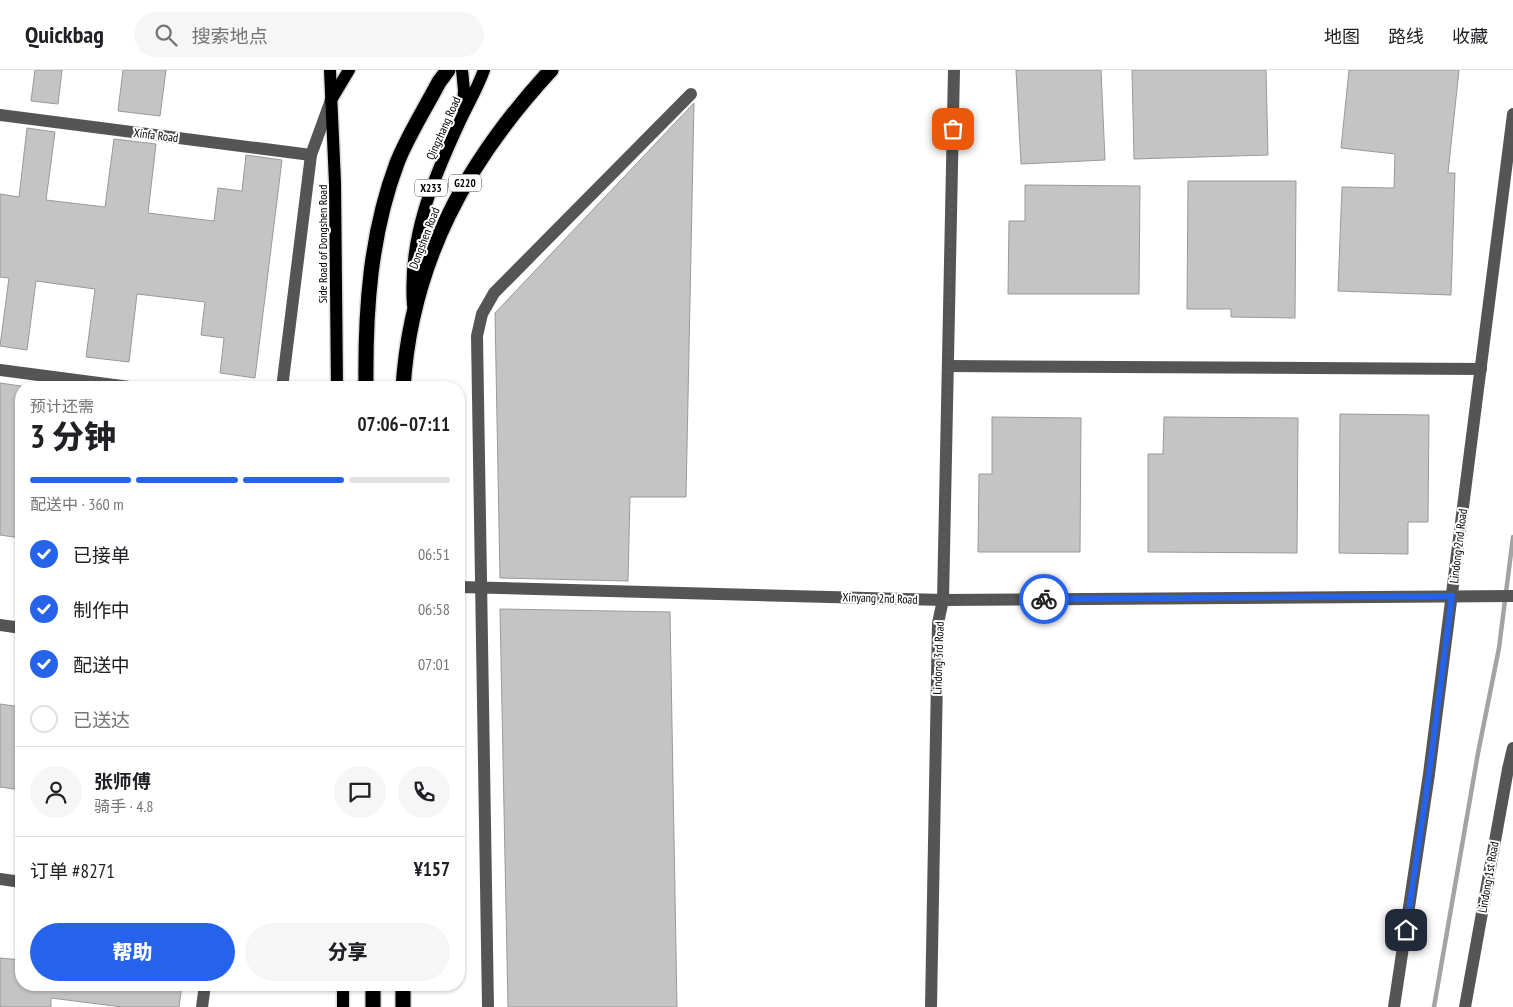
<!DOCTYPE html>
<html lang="zh">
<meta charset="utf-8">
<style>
body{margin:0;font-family:"PT Sans Narrow","Noto Sans SC",sans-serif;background:#f6f6f6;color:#202124;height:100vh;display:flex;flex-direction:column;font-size:19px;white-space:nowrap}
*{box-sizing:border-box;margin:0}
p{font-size:16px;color:#757577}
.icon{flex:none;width:28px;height:28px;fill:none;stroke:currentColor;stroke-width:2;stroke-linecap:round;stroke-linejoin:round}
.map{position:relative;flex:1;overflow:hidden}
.side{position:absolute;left:15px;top:311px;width:450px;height:610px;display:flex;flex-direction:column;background:#fff;border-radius:20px;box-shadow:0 1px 4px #0004}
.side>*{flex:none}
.pin{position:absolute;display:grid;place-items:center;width:42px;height:42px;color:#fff;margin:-21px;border-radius:10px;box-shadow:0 2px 8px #0006}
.courier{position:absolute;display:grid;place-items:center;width:50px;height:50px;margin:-25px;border:4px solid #2563eb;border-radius:50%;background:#fff;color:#222;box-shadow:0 1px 6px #0007}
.summary em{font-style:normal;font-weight:800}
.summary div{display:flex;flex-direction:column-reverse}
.summary{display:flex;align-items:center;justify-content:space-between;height:85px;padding:0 15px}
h1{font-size:32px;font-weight:800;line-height:38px}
.bar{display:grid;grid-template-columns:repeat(4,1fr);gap:8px 5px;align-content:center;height:60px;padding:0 15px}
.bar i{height:6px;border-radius:4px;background:#e0e0e0}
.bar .selected{background:#2563eb}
.bar p{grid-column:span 4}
.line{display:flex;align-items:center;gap:12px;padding:0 15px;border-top:1px solid #e0e0e0}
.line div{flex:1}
.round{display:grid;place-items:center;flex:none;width:52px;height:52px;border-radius:26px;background:#f6f6f6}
ol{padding:0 15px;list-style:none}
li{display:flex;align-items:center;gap:15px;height:55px}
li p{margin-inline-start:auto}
li .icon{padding:5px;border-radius:50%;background:#2563eb;color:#fff;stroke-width:4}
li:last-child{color:#757577}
li i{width:28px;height:28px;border:2px solid #e0e0e0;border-radius:50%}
.button{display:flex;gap:10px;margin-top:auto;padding:10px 15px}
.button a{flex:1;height:58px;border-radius:30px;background:#2563eb;color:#fff;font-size:20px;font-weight:800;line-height:58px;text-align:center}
.button a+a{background:#f6f6f6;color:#202124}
header{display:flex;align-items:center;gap:30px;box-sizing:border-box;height:70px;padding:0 25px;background:#fff;border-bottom:1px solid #e0e0e0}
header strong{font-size:24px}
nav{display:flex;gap:28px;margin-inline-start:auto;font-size:18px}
.search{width:350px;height:45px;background:#f6f6f6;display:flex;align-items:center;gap:12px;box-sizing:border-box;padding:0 18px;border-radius:28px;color:#757577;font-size:19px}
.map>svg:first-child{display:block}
</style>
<header>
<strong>Quickbag</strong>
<div class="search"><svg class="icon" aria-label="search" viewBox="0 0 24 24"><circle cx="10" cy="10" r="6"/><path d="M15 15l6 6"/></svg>搜索地点</div>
<nav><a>地图</a><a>路线</a><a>收藏</a></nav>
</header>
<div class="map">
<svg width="1513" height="937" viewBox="0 0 1513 937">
<rect width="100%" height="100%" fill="#fff"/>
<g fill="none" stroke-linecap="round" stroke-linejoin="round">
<path stroke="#a3a3a3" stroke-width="4.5" d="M1434 937 1478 683 1499 578 1513 467"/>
</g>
<g fill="#c4c4c4" stroke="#999">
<path d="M35 0H62L58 34 31 31Z"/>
<path d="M123 0H166L160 46 118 41Z"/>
<path d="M1016 0H1101L1105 90 1021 94Z"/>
<path d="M1132 0H1266L1268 85 1134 89Z"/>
<path d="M1349 0H1459L1448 103H1455L1451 225 1338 221 1342 117 1394 118 1395 84 1341 78Z"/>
<path d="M694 33 686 427H630L628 511 500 508 495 243Z"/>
<path d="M27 58 55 62 46 130 105 137 114 69 156 74 148 143 214 151 218 118 242 121 246 85 282 90 255 308 220 303 224 268 201 265 205 232 137 224 129 292 86 287 95 219 36 211 27 280 0 276 9 208 0 207V124L19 127Z"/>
<path d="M1188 111H1296L1295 248 1231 247V239H1187Z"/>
<path d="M1025 115 1140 116 1139 224H1008L1009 151H1025Z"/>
<path d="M0 313 21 316 19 355H21V468L0 465Z"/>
<path d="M1340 344 1429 345 1428 452H1408V484L1339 483Z"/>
<path d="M992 347 1081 348 1080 482H978L979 404H992Z"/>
<path d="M1164 347 1298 348 1297 483 1148 482V384H1163Z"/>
<path d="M500 539 670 542 677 937H508Z"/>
<path d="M0 634 21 637V720L0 717Z"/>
<path d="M0 888 21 890V915H182L179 937H122L51 928V937H0Z"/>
</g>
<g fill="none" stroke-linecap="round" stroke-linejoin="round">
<g stroke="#dbdbdb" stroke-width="15">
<g id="major">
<path d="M330 0 335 113 337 318"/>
<path d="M462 0 464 20 463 39"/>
<path d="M331 30 349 0"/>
<path d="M413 235C408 167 433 109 461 49 469 32 478 17 484 0"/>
<path d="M343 915V937"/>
</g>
</g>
<g stroke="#dbdbdb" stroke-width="18">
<g id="highway">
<path d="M366 318C365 241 370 165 397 93 407 67 426 37 439 12L448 0"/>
<path d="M403 318C411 191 467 91 551 0"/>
<path d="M373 915V937"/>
<path d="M403 915V937"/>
</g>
</g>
<g stroke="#555" stroke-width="12">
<path d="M0 45 311 85"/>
<path d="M948 296 1481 299"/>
<path d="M0 300 137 318"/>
<path d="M282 318 311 85 331 30"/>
<path d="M459 517 943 530 1513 526"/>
<path d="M0 555 21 558"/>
<path d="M0 809 21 812"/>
<path d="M202 937 205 915"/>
<path d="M488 937 477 266 482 244 494 223 691 24"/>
<path d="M931 937 938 553 943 530 954 0"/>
<path d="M1394 937 1429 704 1513 44"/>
<path d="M1465 937 1508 699 1513 678"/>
</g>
<use href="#major" stroke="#000" stroke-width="12"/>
<use href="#highway" stroke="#000" stroke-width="15"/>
</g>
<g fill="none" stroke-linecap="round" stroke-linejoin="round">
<path stroke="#595959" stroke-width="5" stroke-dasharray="0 9" d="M953 59 943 530 1044 529"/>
<path stroke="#2563eb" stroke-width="6" d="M1044 529 1452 526 1429 704 1406 860"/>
</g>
<g text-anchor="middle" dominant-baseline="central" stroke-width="4" stroke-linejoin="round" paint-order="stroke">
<g fill="#fff" stroke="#4c4c4c" stroke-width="1">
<rect x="449" y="104.5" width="32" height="17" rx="4"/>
<rect x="415" y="109.5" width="32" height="17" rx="4"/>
</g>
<g font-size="11" font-weight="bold" fill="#000">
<text x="465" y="113">G220</text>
<text x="431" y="118">X233</text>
</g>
<g font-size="12" fill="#000" stroke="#fff">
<text transform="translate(443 58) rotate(-66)">Qingzhang Road</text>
<text transform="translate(156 65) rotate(7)">Xinfa Road</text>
<text transform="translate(424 168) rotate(-69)">Dongshen Road</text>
<text transform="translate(322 174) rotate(-90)">Side Road of Dongshen Road</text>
<text transform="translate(1458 476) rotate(-83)">Lindong 2nd Road</text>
<text transform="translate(880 528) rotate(2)">Xinyang 2nd Road</text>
<text transform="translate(938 588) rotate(-88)">Lindong 3rd Road</text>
<text transform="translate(1488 807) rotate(-80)">Lindong 1st Road</text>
</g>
</g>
</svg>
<div class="pin" style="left:953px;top:59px;background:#ea580c"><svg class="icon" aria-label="bag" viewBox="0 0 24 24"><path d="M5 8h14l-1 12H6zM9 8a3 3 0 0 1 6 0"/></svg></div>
<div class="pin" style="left:1406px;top:860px;background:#1f2937"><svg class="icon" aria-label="home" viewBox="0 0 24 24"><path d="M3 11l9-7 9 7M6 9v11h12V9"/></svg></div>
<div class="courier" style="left:1044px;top:529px"><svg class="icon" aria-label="bike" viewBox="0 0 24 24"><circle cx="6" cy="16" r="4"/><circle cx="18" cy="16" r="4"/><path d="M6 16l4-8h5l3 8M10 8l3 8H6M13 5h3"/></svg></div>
<section class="side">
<div class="summary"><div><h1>3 分钟</h1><p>预计还需</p></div><em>07:06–07:11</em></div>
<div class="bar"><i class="selected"></i><i class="selected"></i><i class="selected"></i><i></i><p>配送中 · 360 m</p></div>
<ol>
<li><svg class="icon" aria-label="check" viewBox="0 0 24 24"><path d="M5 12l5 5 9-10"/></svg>已接单<p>06:51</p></li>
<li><svg class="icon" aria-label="check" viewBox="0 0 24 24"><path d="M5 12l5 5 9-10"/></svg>制作中<p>06:58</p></li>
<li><svg class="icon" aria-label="check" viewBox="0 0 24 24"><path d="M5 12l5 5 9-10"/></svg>配送中<p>07:01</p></li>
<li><i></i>已送达</li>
</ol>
<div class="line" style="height:90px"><a class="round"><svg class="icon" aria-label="person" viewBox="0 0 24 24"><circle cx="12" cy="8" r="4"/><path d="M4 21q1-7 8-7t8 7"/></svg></a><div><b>张师傅</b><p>骑手 · 4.8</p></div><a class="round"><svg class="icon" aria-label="chat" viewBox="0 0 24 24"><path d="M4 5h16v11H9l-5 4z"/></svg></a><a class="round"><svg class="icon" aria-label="phone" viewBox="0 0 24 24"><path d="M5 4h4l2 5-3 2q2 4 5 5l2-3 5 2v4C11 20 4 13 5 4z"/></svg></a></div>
<div class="line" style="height:65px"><div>订单 #8271</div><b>¥157</b></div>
<div class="button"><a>帮助</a><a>分享</a></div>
</section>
</div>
